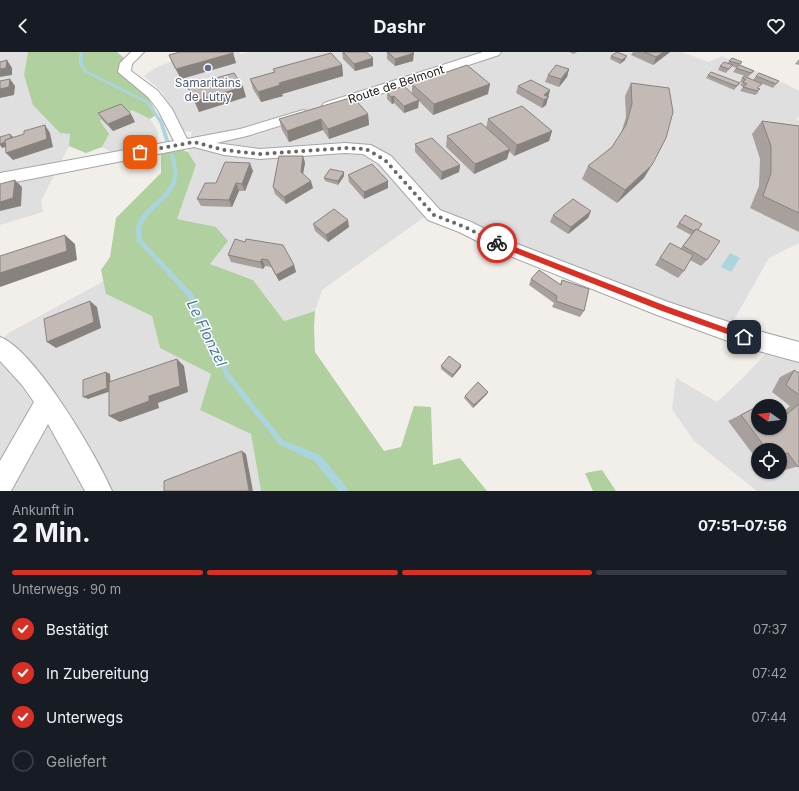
<!DOCTYPE html>
<html lang="de">
<meta charset="utf-8">
<style>
body{margin:0;font-family:Inter,sans-serif;background:#20242c;color:#f1f3f6;height:100vh;display:flex;flex-direction:column;font-size:15px;white-space:nowrap}
*{box-sizing:border-box;margin:0}
p{font-size:13px;color:#9ea1a6}
.icon{flex:none;width:22px;height:22px;fill:none;stroke:currentColor;stroke-width:2;stroke-linecap:round;stroke-linejoin:round}
.map{position:relative;height:439px;overflow:hidden}
.drawer{display:flex;flex-direction:column;background:#171b24;flex:1}
.drawer>*{flex:none}
.needle{width:26px;rotate:284deg}
.fabs{position:absolute;left:751px;top:347px;display:grid;gap:8px}
.fabs a{display:grid;place-items:center;width:36px;height:36px;border-radius:50%;background:#171b24;box-shadow:0 1px 3px #0004;font-size:20px}
.pin{position:absolute;display:grid;place-items:center;width:34px;height:34px;color:#fff;margin:-17px;border-radius:8px;box-shadow:0 2px 6px #0006}
.courier{position:absolute;display:grid;place-items:center;width:40px;height:40px;margin:-20px;border:3px solid #d93025;border-radius:50%;background:#fff;color:#222;box-shadow:0 1px 5px #0007}
.head em{font-style:normal;font-weight:700}
.head div{display:flex;flex-direction:column-reverse}
.head{display:flex;align-items:center;justify-content:space-between;height:68px;padding:0 12px}
h1{font-size:26px;font-weight:700;line-height:30px}
.bar{display:grid;grid-template-columns:repeat(4,1fr);gap:6px 4px;align-content:center;height:48px;padding:0 12px}
.bar i{height:5px;border-radius:3px;background:#363941}
.bar .on{background:#d93025}
.bar p{grid-column:span 4}
ol{padding:0 12px;list-style:none}
li{display:flex;align-items:center;gap:12px;height:44px}
li p{margin-inline-start:auto}
li .icon{padding:4px;border-radius:50%;background:#d93025;color:#fff;stroke-width:4}
li:last-child{color:#9ea1a6}
li i{width:22px;height:22px;border:2px solid #363941;border-radius:50%}
header{display:flex;justify-content:space-between;align-items:center;height:52px;padding:0 12px;background:#171b24;font-size:18px;font-weight:700}
.map>svg:first-child{display:block}
</style>
<header><svg class="icon" aria-label="back" viewBox="0 0 24 24"><path d="M15 5l-7 7 7 7"/></svg>Dashr<svg class="icon" aria-label="heart" viewBox="0 0 24 24"><path d="M12 20l-8-8c-3-5 5-10 8-4 3-6 11-1 8 4z"/></svg></header>
<div class="map">
<svg width="799" height="439" viewBox="0 0 799 439">
<rect width="100%" height="100%" fill="#f2eee9"/>
<g fill="#e0dfdf" fill-rule="evenodd">
<path d="M0 0H28L24 23 71 81 69 94 41 149 43 160 0 173Z"/>
<path d="M195 0H239L241 2 249 0H682L709 10 722 4 786 32 799 39V64L796 67 799 69V191L769 206 731 273 612 230 487 182 437 156 322 238 315 259 284 269 253 228 210 212 177 167 196 113 188 100 192 80 182 79 162 40 144 24 155 16Z"/>
<path d="M132 58 150 67 158 80V86L153 92 112 100 102 95 108 82 100 69 108 64H125Z"/>
<path d="M104 229 106 242 152 264 160 296 211 322 200 358 251 382 261 439H0V288L12 279Z"/>
<path d="M770 297 799 305V439H757L694 389 672 357 676 326 717 350 744 325ZM758 354H780V376H758ZM758 398H780V420H758Z"/>
</g>
<g fill="#b0d09f">
<path d="M28 0H117L124 6 120 21 146 42 157 62 150 67 132 58 125 64H108L100 69 109 82 102 95 86 101 69 94 70 82 60 81 33 53 24 23Z"/>
<path d="M179 97 188 100 196 113 177 167 216 175 228 189 210 212 253 228 284 269 315 259 314 276 315 300 384 399 401 395 414 354 431 355 433 413 460 406 487 439H261L251 382 200 358 211 322 160 296 152 264 106 242 101 218 110 205 116 166 161 121V100Z"/>
<path d="M602 418 616 439H593L585 421Z"/>
</g>
<path fill="#abd5de" d="M730 201 740 206 731 220 721 215Z"/>
<g fill="none" stroke-linecap="round" stroke-linejoin="round">
<g fill="#abd5de" fill-rule="evenodd">
<path d="M79 0H83V12L86 18 148 49 163 70 169 88V89H165V88L159 70 146 51 84 20 79 12Z"/>
<path d="M170 102H172L174 103C176 110 178 118 177 125 174 149 142 159 141 179 141 182 142 185 142 188L193 242 230 322 283 388 320 403 347 436 348 439H339L314 409 279 392 226 326 189 246 137 189C137 186 136 183 136 180 135 157 169 148 173 124 174 117 171 110 170 103Z"/>
</g>
<g stroke="#a6a6a6" stroke-width="2">
<g id="street">
<path d="M131 0H144L132 12 131 19 158 39 172 57 187 87 240 77 303 58 308 59 310 62 308 65 247 84 216 91 260 97 345 91 371 93 391 104 440 158 471 170 507 188 668 250 744 275 799 290V310L744 295 657 263 495 198 459 180 428 168 379 112 363 102 345 101 260 107 224 103 194 95 0 133V121L174 89 158 58 148 45 118 20 120 11Z"/>
<path d="M483 0H501L499 3 334 57H324L322 54 324 51Z"/>
<path d="M0 285C35 298 97 404 112 439H85L48 372 11 439H0V409L34 350 22 333 0 309Z"/>
</g>
</g>
<use href="#street" fill="#fff" fill-rule="evenodd"/>
</g>
<g fill="#a8a09c">
<path d="M342 0 373 6V14L355 19 343 7Z"/>
<path d="M386 0H412L413 9 395 14 387 7V1Z"/>
<path d="M569 0H577L574 2Z"/>
<path d="M633 0H670L653 13 631 3Z"/>
<path d="M233 1 236 11 181 27 173 13 169 3Z"/>
<path d="M611 4 625 8 620 12 610 7Z"/>
<path d="M799 7V13L795 12Z"/>
<path d="M729 9 742 10 740 13 754 19 748 25 733 20 736 16 732 14 726 21 718 18 720 14 728 11Z"/>
<path d="M342 13 343 24 282 42 283 44 261 50 253 37 250 27 274 20 273 17Z"/>
<path d="M569 17 567 25 559 35 545 30 548 23Z"/>
<path d="M708 23 740 31 734 38 706 26Z"/>
<path d="M744 24 758 36V41L755 43 740 39 743 35 740 33 742 31 740 30 742 26Z"/>
<path d="M756 24 779 29 773 36 753 28Z"/>
<path d="M631 31 644 126 617 151 582 127 588 114 612 95 621 81 626 65 625 44Z"/>
<path d="M412 32 488 42 433 63 419 49 418 56 404 61 394 51 392 52 387 47V40L412 42Z"/>
<path d="M187 34 243 35 246 45 199 60Z"/>
<path d="M518 34 550 38 546 53 542 56 516 41Z"/>
<path d="M98 61 135 70 113 79 103 69Z"/>
<path d="M368 62 369 73 329 87 323 78 289 90 282 78 279 67Z"/>
<path d="M488 67 552 79 549 89 514 104 509 99 507 107 474 122 446 95 447 84 486 76Z"/>
<path d="M762 69 799 74V180L750 156 759 134 760 107 752 82Z"/>
<path d="M415 92 460 113 459 120 441 128 415 100Z"/>
<path d="M303 104 305 111 303 122 313 136 286 152 275 142 273 135Z"/>
<path d="M253 119 245 139H239L232 155 201 154 197 147 216 131Z"/>
<path d="M344 120V124L338 133 325 129 324 126Z"/>
<path d="M348 123 388 129V136L364 147 349 130Z"/>
<path d="M591 159 588 166 568 182 550 170 553 163Z"/>
<path d="M685 163 698 178 707 208 701 214 690 208 684 219 678 226 655 213 665 198 670 191 680 197 691 183 676 175Z"/>
<path d="M313 172 349 175 328 190 315 179Z"/>
<path d="M235 187 294 213 296 220 279 229 271 215 265 214 263 217 231 210 228 203Z"/>
<path d="M531 227 560 232 562 228 584 259 580 265 552 255 554 251 529 233Z"/>
<path d="M461 313V315L452 326 441 317V314Z"/>
<path d="M794 318 799 321V414L782 419 780 415V398H758V409L728 369 758 354 780 376V362L790 354 772 340 780 325Z"/>
<path d="M488 340 487 342 473 356 464 346 465 344Z"/>
</g>
<g fill="#88827f">
<path d="M664 0H670L653 13 656 5Z"/>
<path d="M233 1 236 11 181 27 176 17Z"/>
<path d="M414 1 413 9 395 14V7Z"/>
<path d="M627 4 625 8 620 12 622 8Z"/>
<path d="M373 6V14L355 19 354 12Z"/>
<path d="M7 8 12 16V23L0 25V17Z"/>
<path d="M342 13 343 24 282 42 283 44 261 50 258 40 279 31Z"/>
<path d="M569 17 567 25 559 35 561 27Z"/>
<path d="M10 27 15 34 14 43 0 46V37Z"/>
<path d="M490 32 488 42 433 63 434 52Z"/>
<path d="M243 35 246 45 199 60 195 49Z"/>
<path d="M550 38 546 53 542 56 544 48V43Z"/>
<path d="M394 44V51L392 52 391 45Z"/>
<path d="M419 48 418 56 404 61V54Z"/>
<path d="M131 62 135 70 113 79 108 72Z"/>
<path d="M368 62 369 73 329 87 328 77Z"/>
<path d="M321 67 323 78 289 90 287 79Z"/>
<path d="M45 73 50 81 53 95 13 108 6 101Z"/>
<path d="M552 79 549 89 514 104 517 93Z"/>
<path d="M10 82 14 86 15 92 2 96 0 93V92Z"/>
<path d="M510 97 507 107 474 122 475 112Z"/>
<path d="M303 104 305 111 302 127 301 120Z"/>
<path d="M250 111 253 119 245 139 242 132Z"/>
<path d="M460 113 459 120 441 128 442 120Z"/>
<path d="M652 113 644 126 617 151 625 138Z"/>
<path d="M344 120V124L338 133V129Z"/>
<path d="M15 128 22 135 21 154 0 159V150Z"/>
<path d="M311 129 313 136 286 152 284 145Z"/>
<path d="M388 129V136L364 147V140Z"/>
<path d="M236 131 239 139 232 155 229 148Z"/>
<path d="M591 159 588 166 568 182 571 175Z"/>
<path d="M348 168 349 175 328 190 326 183Z"/>
<path d="M65 183 75 192 77 208 0 235V221Z"/>
<path d="M262 207 265 214 263 217 260 210Z"/>
<path d="M294 213 296 220 279 229 276 223Z"/>
<path d="M90 249 97 255 101 276 56 296 47 290Z"/>
<path d="M177 307 184 314 188 340 158 351 159 356 120 370 109 364 149 344Z"/>
<path d="M461 313V315L452 326 453 323Z"/>
<path d="M106 320 110 322 111 339 88 347 83 345Z"/>
<path d="M488 340 487 342 473 356 474 353Z"/>
<path d="M242 399 246 402 253 439H247Z"/>
</g>
<g fill="#c3bab5" stroke="#88827f">
<path d="M180 0H233V1L176 17 169 3Z"/>
<path d="M343 0H366L373 6 354 12Z"/>
<path d="M388 0H412L414 1 395 7Z"/>
<path d="M617 0 627 4 622 8 611 4Z"/>
<path d="M644 0H664L656 5Z"/>
<path d="M331 1 342 13 279 31 280 33 258 40 250 27 275 20 273 17Z"/>
<path d="M732 6 742 10 740 12 729 9Z"/>
<path d="M7 8 6 16 0 17V10Z"/>
<path d="M724 10 733 13 729 17 720 14Z"/>
<path d="M467 13 490 32 434 52 412 32Z"/>
<path d="M556 13 569 17 561 27 548 23Z"/>
<path d="M739 13 754 19 751 21 736 16Z"/>
<path d="M711 20 740 31 736 34 708 23Z"/>
<path d="M234 21 243 35 195 49 187 34Z"/>
<path d="M759 21 779 29 776 32 756 24Z"/>
<path d="M744 24 762 32 757 36 760 37 758 39 743 35 747 32 743 30 746 27 742 26Z"/>
<path d="M10 27 9 35 0 37V29Z"/>
<path d="M531 28 550 38 544 43 549 45 544 48 518 34Z"/>
<path d="M631 31 669 36 673 60 666 86 652 113 625 138 588 114 612 95 626 73 632 52Z"/>
<path d="M404 34 419 48 404 54 394 44 391 45 387 40Z"/>
<path d="M353 45 368 62 328 77 321 67 287 79 279 67Z"/>
<path d="M121 52 131 62 108 72 98 61Z"/>
<path d="M522 54 552 79 517 93 488 67Z"/>
<path d="M762 69 799 74V161L763 144 771 121V94Z"/>
<path d="M481 71 510 97 475 112 447 84Z"/>
<path d="M45 73 47 87 6 101 5 88 24 82V79Z"/>
<path d="M10 82 11 86 5 88V90L0 92V85Z"/>
<path d="M432 86 460 113 442 120 415 92Z"/>
<path d="M279 104H303L301 120 311 129 284 145 273 135Z"/>
<path d="M225 110 250 111 242 132 236 131 229 148 197 147 205 131H216Z"/>
<path d="M372 112 388 129 364 140 348 123Z"/>
<path d="M330 117 344 120 338 129 324 126Z"/>
<path d="M15 128 13 146 0 150V132Z"/>
<path d="M573 147 591 159 571 175 553 163Z"/>
<path d="M334 157 348 168 326 183 313 172Z"/>
<path d="M685 163 702 172 698 178 696 177 694 179 679 171Z"/>
<path d="M696 177 720 189 707 208 683 194Z"/>
<path d="M65 183 67 199 0 221V204Z"/>
<path d="M235 187 245 190 246 187 283 193 294 213 276 223 268 208 262 207 260 210 228 203Z"/>
<path d="M670 191 693 203 684 219 660 206Z"/>
<path d="M539 218 561 233 562 228 589 237 584 259 556 249 557 244 531 227Z"/>
<path d="M90 249 94 270 47 290 44 267Z"/>
<path d="M449 304 461 313 453 323 441 314Z"/>
<path d="M177 307 180 334 149 344V349L109 364V330Z"/>
<path d="M794 318 799 321V343L786 333Z"/>
<path d="M106 320 107 336 83 345V328Z"/>
<path d="M478 330 488 340 474 353 465 344Z"/>
<path d="M799 352V414L798 415 788 401 780 403V398H767L741 363 758 354V376H780V368Z"/>
<path d="M242 399 249 438 247 439H164V429Z"/>
</g>
<path fill="#d93025" d="M497 188 666 254 746 283 747 285 744 288 662 259 495 193V189Z"/>
<g fill="none" stroke-linecap="round" stroke-linejoin="round">
<path stroke="#6b6968" stroke-width="4" stroke-dasharray="0 7.2" d="M140 100 194 90 224 98 260 102 345 96 366 97 385 108 434 163 465 175 497 191"/>
</g>
<circle fill="#5c6f8a" stroke="#fff" stroke-width="1.5" cx="208" cy="16" r="4"/>
<g text-anchor="middle" dominant-baseline="central" stroke-width="3" stroke-linejoin="round" paint-order="stroke">
<g font-size="12" fill="#4e5e75" stroke="#fff">
<text x="208" y="30">Samaritains<tspan x="208" dy="14">de Lutry</tspan></text>
</g>
<g font-size="12" fill="#222" stroke="#fff">
<text transform="translate(396 32) rotate(-18)">Route de Belmont</text>
</g>
<g font-size="15" font-style="italic" fill="#497aa1" stroke="#fff">
<text transform="translate(207 281) rotate(64)">Le Flonzel</text>
</g>
</g>
</svg>
<div class="fabs">
<a><svg class="needle" viewBox="-14 -14 28 28"><path d="M0-13l5 13h-10z" fill="#e53935"/><path d="M0 13l5-13h-10z" fill="#9ea1a6"/></svg></a>
<a><svg class="icon" aria-label="locate" viewBox="0 0 24 24"><circle cx="12" cy="12" r="6"/><path d="M12 2v4M12 18v4M2 12h4M18 12h4"/></svg></a>
</div>
<div class="pin" style="left:140px;top:100px;background:#ea580c"><svg class="icon" aria-label="bag" viewBox="0 0 24 24"><path d="M5 8h14l-1 12H6zM9 8a3 3 0 0 1 6 0"/></svg></div>
<div class="pin" style="left:744px;top:285px;background:#1f2937"><svg class="icon" aria-label="home" viewBox="0 0 24 24"><path d="M3 11l9-7 9 7M6 9v11h12V9"/></svg></div>
<div class="courier" style="left:497px;top:191px"><svg class="icon" aria-label="bike" viewBox="0 0 24 24"><circle cx="6" cy="16" r="4"/><circle cx="18" cy="16" r="4"/><path d="M6 16l4-8h5l3 8M10 8l3 8H6M13 5h3"/></svg></div>
</div>
<section class="drawer">
<div class="head"><div><h1>2 Min.</h1><p>Ankunft in</p></div><em>07:51–07:56</em></div>
<div class="bar"><i class="on"></i><i class="on"></i><i class="on"></i><i></i><p>Unterwegs · 90 m</p></div>
<ol>
<li><svg class="icon" aria-label="check" viewBox="0 0 24 24"><path d="M5 12l5 5 9-10"/></svg>Bestätigt<p>07:37</p></li>
<li><svg class="icon" aria-label="check" viewBox="0 0 24 24"><path d="M5 12l5 5 9-10"/></svg>In Zubereitung<p>07:42</p></li>
<li><svg class="icon" aria-label="check" viewBox="0 0 24 24"><path d="M5 12l5 5 9-10"/></svg>Unterwegs<p>07:44</p></li>
<li><i></i>Geliefert</li>
</ol>
</section>
